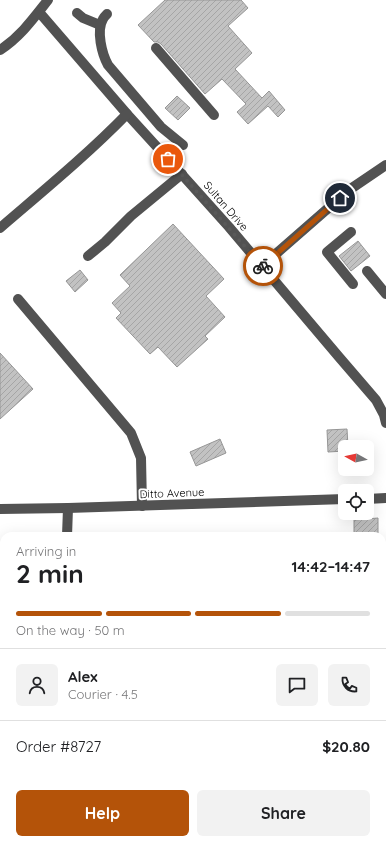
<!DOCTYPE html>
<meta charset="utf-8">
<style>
body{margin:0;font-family:Quicksand,sans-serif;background:#f2f2f2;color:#202124;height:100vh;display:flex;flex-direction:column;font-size:15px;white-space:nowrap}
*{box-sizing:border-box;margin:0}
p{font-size:13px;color:#757577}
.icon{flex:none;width:22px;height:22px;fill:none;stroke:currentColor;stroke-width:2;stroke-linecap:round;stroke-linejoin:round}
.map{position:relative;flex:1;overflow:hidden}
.side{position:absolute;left:0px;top:532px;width:386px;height:312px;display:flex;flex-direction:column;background:#fff;border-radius:12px 12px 0 0;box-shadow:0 4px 16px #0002}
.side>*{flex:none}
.needle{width:26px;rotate:278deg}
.controls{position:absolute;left:338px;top:440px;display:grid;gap:8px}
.controls a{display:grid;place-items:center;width:36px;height:36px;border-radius:6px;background:#fff;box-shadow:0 4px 16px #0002;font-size:20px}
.pin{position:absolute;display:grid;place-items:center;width:34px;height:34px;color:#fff;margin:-17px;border:2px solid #fff;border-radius:50%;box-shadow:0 1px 4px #0007}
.courier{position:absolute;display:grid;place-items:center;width:40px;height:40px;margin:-20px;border:3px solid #b45309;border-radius:50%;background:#fff;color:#222;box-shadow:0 1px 5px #0007}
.head em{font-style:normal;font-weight:700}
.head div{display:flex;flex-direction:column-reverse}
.head{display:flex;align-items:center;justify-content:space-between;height:68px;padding:0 16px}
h1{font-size:26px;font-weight:700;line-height:30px}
.bar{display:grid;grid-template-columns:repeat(4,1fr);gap:6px 4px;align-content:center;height:48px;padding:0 16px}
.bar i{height:5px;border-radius:3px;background:#e0e0e0}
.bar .current{background:#b45309}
.bar p{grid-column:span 4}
.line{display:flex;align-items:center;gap:10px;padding:0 16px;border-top:1px solid #e0e0e0}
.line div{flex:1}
.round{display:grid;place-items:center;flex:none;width:42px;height:42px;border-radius:6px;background:#f2f2f2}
.cta{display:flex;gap:8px;margin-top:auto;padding:8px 16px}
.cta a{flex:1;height:46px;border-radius:6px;background:#b45309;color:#fff;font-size:16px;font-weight:700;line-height:46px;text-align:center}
.cta a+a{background:#f2f2f2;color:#202124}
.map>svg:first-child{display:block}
</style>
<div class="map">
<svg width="386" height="844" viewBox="0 0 386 844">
<defs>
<pattern id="building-hatch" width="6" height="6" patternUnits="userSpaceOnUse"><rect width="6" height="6" fill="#c2c2c2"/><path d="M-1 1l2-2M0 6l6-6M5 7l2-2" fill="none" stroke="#a5a5a5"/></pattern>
</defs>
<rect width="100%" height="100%" fill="#fff"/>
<path fill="#d9d9d9" d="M235 840H350L349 844H229Z"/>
<g fill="url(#building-hatch)" stroke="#969696">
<path d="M165 0H241L248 8 228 26 252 53 235 69 262 98 269 91 285 110 278 117 268 106 248 124 237 112 246 104 222 79 205 94 161 44 158 42H154L138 25Z"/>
<path d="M177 96 190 108 178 120 165 108Z"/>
<path d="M173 224 224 279 206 296 225 317 205 336 208 339 177 367 158 347 150 354 116 318 121 313 112 303 130 286 120 275Z"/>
<path d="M358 241 370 256 351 271 339 256Z"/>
<path d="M80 270 88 280 75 292 66 281Z"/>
<path d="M0 353 33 389 0 419Z"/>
<path d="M347 429 348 447H345V451L328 452 327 430Z"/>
<path d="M220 439 226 453 196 466 190 452Z"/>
<path d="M378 518V536H354V520Z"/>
</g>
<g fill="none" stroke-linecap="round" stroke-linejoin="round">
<g stroke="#525252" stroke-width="10">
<path d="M39 12 127 114 168 159 229 227 339 357 376 400 384 415 386 423"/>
<path d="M77 13 83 18 100 25"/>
<path d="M107 14C105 16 104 17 103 19 96 31 102 54 108 65L161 127 183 145"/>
<path d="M156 48 214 115"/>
<path d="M0 50C20 37 33 19 48 0"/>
<path d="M0 228C43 191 87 155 127 114"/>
<path d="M351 232 327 252 353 284"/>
<path d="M88 256 105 242 131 216 182 174"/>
<path d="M262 266 349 190 386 165"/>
<path d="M367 271 386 294"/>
<path d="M18 299 131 433 141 458 142 506"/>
<path d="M367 499 386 498"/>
<path d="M0 509 68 508 345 499"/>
<path d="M67 536 68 508"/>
<path d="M382 629 386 626"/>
<path d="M0 708 4 710"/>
<path d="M40 844V840"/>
</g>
</g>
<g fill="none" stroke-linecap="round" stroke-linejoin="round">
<path stroke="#595959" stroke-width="4" stroke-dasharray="0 7.2" d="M168 159 262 266H263"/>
<path stroke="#b45309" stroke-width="5" d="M263 266 340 198"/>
</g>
<g text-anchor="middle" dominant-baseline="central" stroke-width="4" stroke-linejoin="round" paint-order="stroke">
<g font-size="11" fill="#000" stroke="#fff">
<text transform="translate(226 206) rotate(49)">Sultan Drive</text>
<text transform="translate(172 493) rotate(-2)">Ditto Avenue</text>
</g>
</g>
</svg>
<div class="controls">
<a><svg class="needle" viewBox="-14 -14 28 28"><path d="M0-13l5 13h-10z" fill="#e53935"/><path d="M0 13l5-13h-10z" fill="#757577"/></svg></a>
<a><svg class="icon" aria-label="locate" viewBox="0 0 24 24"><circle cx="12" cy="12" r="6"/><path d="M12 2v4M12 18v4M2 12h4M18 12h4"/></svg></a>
</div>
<div class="pin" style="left:168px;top:159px;background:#ea580c"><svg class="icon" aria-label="bag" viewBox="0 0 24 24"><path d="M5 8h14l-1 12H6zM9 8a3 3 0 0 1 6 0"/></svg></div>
<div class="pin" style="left:340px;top:198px;background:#1f2937"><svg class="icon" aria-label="home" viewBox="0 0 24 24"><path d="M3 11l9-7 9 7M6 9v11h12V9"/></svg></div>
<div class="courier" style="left:263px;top:266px"><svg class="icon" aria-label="bike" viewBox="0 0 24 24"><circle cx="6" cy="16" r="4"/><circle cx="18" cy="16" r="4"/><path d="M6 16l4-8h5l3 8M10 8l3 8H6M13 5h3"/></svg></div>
<section class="side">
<div class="head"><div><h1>2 min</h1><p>Arriving in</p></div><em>14:42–14:47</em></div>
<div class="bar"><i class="current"></i><i class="current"></i><i class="current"></i><i></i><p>On the way · 50 m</p></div>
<div class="line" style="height:72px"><a class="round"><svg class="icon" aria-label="person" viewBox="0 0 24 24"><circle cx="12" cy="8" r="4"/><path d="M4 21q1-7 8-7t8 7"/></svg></a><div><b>Alex</b><p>Courier · 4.5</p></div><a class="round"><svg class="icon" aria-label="chat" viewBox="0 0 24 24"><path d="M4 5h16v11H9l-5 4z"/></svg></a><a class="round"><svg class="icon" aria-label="phone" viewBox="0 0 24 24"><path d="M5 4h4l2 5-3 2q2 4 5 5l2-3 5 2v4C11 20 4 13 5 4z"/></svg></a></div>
<div class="line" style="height:52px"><div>Order #8727</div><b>$20.80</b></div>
<div class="cta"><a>Help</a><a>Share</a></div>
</section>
</div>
